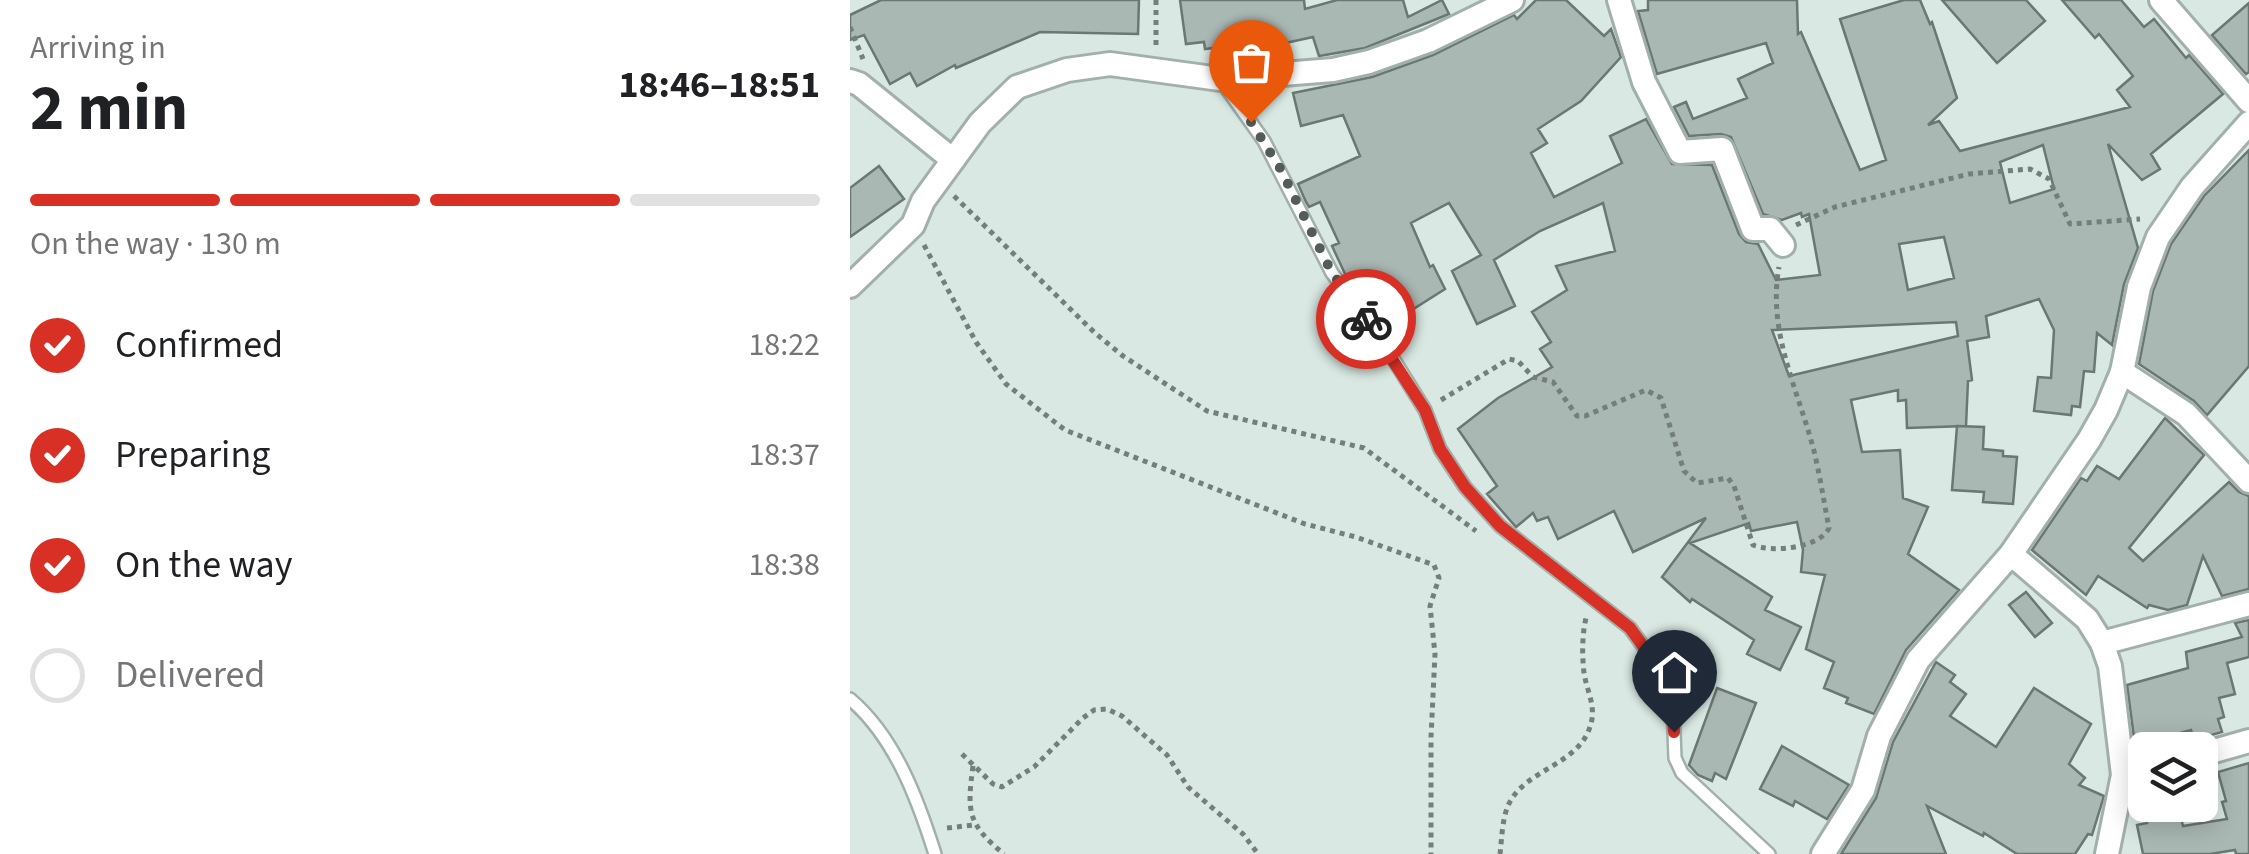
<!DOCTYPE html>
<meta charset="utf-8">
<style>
body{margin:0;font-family:"Source Sans 3",sans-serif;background:#f2f2f2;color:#202124;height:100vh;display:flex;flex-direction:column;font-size:38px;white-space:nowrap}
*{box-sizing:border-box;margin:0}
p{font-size:32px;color:#757577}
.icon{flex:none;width:55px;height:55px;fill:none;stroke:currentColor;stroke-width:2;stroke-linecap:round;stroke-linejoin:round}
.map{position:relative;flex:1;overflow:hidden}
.sheet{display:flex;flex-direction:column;background:#fff;width:850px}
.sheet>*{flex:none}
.controls{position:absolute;left:1278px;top:732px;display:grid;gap:20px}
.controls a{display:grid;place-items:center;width:90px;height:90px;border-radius:15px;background:#fff;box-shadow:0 5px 25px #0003;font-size:50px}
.pin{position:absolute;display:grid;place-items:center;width:85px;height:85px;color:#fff;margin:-102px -42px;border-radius:50% 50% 50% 0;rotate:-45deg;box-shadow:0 0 10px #0007}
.pin .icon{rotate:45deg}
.courier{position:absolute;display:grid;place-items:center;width:100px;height:100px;margin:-50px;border:8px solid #d93025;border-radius:50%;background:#fff;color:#222;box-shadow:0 2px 12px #0007}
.summary em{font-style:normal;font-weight:700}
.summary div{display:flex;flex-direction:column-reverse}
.summary{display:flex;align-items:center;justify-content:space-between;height:170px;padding:0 30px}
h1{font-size:65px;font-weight:700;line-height:75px}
.bar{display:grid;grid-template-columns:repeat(4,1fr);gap:15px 10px;align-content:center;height:120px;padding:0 30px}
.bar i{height:12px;border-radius:8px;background:#e0e0e0}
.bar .selected{background:#d93025}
.bar p{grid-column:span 4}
ol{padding:0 30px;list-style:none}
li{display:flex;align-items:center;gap:30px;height:110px}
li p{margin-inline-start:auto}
li .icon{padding:10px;border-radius:50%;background:#d93025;color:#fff;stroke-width:4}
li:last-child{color:#757577}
li i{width:55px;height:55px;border:5px solid #e0e0e0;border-radius:50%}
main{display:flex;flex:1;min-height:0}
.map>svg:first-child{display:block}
</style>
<main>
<section class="sheet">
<div class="summary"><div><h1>2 min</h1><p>Arriving in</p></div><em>18:46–18:51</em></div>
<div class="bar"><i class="selected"></i><i class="selected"></i><i class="selected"></i><i></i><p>On the way · 130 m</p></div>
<ol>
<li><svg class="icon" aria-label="check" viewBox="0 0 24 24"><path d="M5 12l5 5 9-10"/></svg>Confirmed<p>18:22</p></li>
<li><svg class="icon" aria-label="check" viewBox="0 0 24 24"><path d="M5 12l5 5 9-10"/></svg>Preparing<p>18:37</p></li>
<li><svg class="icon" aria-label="check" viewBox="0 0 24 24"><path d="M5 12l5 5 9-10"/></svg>On the way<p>18:38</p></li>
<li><i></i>Delivered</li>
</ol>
</section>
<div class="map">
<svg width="1399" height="854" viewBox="0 0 1399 854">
<rect width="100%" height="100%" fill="#d9e8e2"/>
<g fill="#aab8b3" stroke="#6a7772" stroke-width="2.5" fill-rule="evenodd">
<path d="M31 0H289L288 34 190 32 106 68 105 65 67 86 60 73 40 84 14 35 0 40V15Z"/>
<path d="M330 0H454L455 9 487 0H553L558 17 592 0 599 14 515 48 469 56 463 37 431 44 428 34 427 45 403 50 402 43 355 49 354 42 336 44Z"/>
<path d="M686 0H716L754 36 761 29 771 57 731 101 688 129 697 143 681 153 704 197 772 163 760 136 796 119 822 164 862 165 889 234 896 242 908 244 926 280 970 275 959 214 952 217 951 213 932 220 913 214 881 137 871 134 839 136 824 107 836 102 843 119 897 98 888 79 923 63 916 43 807 74 788 11 798 10V0H947L948 34 951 32 1010 170 1036 160 990 19 1054 0H1070L1080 24 1082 22 1107 98 1078 125 1089 121 1110 151 1280 107 1267 90 1283 76 1249 34 1245 38 1212 0H1271L1294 27 1304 19 1336 58 1339 55 1373 94 1301 154 1310 169 1292 180 1258 144 1288 248 1274 284 1262 345 1247 333 1244 372 1234 371 1230 407 1222 406 1221 415 1184 411 1188 377 1201 378 1204 330 1189 299 1136 316 1139 337 1117 341 1122 380 1118 381 1116 426 1057 428 1056 400 1048 401V390L1001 400 1012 452 1050 450 1053 498 1078 507 1058 554 1109 590 1056 650 1024 714 996 703 998 698 974 688 984 662 956 649 975 575 951 572 953 550 947 522 901 531 899 523 840 543 922 597 915 610 951 627 930 670 897 654 904 640 842 599 840 602 812 577 856 518 783 552 764 511 708 539 698 517 687 521 683 513 666 527 637 494 647 486 608 429 648 398 702 367 690 349 701 342 682 312 717 290 706 266 765 251 753 203 690 231 644 260 665 306 627 324 602 271 631 255 599 203 561 223 580 267 583 265 595 289 535 327 503 277 498 279 496 276 482 246 489 243 470 202 459 207 456 202 448 184 510 156 493 115 451 126 443 93 522 77 583 55 664 15 667 19ZM1193 145 1204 189 1160 203 1150 162ZM1094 237 1104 278 1058 290 1049 244ZM1106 322 1108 336 939 376 922 330Z"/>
<path d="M1092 0H1176L1195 21 1147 63Z"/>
<path d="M1399 3V72L1396 74 1362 35Z"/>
<path d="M1399 150V366L1357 415 1344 401 1289 364 1303 291 1321 244 1354 196Z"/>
<path d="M29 166 54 199 0 237V188Z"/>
<path d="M1315 418 1354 455 1279 548 1293 561 1379 482 1389 492 1399 496V589L1372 596 1353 556 1337 605 1318 610 1299 605 1297 608 1248 576 1236 595 1182 550 1231 478 1237 481 1247 466 1269 479Z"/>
<path d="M1107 426 1134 427 1133 449 1153 451V456L1167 457 1163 504 1133 502 1134 492 1102 490Z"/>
<path d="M1176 592 1202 623 1185 637 1159 605Z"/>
<path d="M1399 620V657L1377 663 1385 694 1369 698 1374 717 1368 719 1372 732 1344 740 1341 730 1285 745 1277 685 1338 668 1336 652 1392 637 1385 623Z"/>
<path d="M1086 662 1105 675 1100 682 1116 694 1100 716 1146 747 1184 688 1241 724 1219 764 1235 778 1229 785 1254 796 1242 835 1238 834 1225 854H1167L1134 833 1133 836 1077 806 1096 854H991L1026 798 1043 742Z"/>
<path d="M867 688 906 703 876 779 865 773 862 781 848 775 839 765Z"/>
<path d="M932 746 999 785 977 819 945 801 943 806 910 789Z"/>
<path d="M1399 763V854H1386L1385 850 1360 854H1293L1287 825 1297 823 1293 805H1324L1327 819 1331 818 1333 826 1377 819 1372 802 1376 801 1368 772Z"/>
</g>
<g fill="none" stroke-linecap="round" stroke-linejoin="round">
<g stroke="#a2b0aa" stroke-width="16">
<g id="service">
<path d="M370 79 414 141 482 273 529 336 575 410 590 449 615 487 650 526 780 628 806 664 823 707 825 758 832 773 919 854"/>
<path d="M0 699C45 737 68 800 85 854"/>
</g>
</g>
<g stroke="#a2b0aa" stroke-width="28">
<g id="minor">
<path d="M769 0 794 82 830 152 872 149 903 229H920L933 245"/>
<path d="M1311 0 1399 101"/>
<path d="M0 81 9 84 103 160"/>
<path d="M0 286 63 225 73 201 130 123 167 87 217 70 260 64 370 79 483 70 519 62 578 41 662 0"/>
<path d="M1272 372 1336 414 1399 481"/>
<path d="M1161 554 1237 619 1252 643 1260 666 1273 775 1257 854"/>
<path d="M1252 643 1399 604"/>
<path d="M1350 755 1399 741"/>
<path d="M973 854 1013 790 1029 736 1068 660 1161 554 1239 440 1256 410 1272 372 1289 287 1308 237 1342 187 1399 123"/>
</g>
</g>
<g stroke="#747e7a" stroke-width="5" stroke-dasharray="5 5" stroke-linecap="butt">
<path d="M306 0V49"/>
<path d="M0 27 13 59"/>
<path d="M104 196 245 333 273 356 357 411 514 448 626 531"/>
<path d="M946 225 985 207 1119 174 1180 169 1199 179 1220 224 1290 219"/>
<path d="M74 245 126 342 156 384 215 430 455 524 506 537 584 565 589 578 580 606 585 654 581 737V854"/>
<path d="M591 400 659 359 668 361 683 377 703 382 727 416H735L796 390 811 398 834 471 847 483 878 478 884 486 903 545C922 553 970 548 979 528 974 502 970 476 964 451 948 389 917 332 929 267"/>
<path d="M112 754 143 784 152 787 184 767 233 718 244 710 257 709 272 716 317 755 338 787 393 834 408 854"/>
<path d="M123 766C117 811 117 824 154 854"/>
<path d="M97 828 124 825"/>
<path d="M650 854C652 838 652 814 661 800 679 769 728 764 740 727 747 707 737 692 734 673 732 655 732 635 736 618"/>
</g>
<use href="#service" stroke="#fff" stroke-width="11"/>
<use href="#minor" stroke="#fff" stroke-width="22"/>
</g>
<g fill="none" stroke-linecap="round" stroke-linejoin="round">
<path stroke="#545c59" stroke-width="10" stroke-dasharray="0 18" d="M401 122 430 168 482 273 516 319"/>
<path stroke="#d93025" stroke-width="12" d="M516 319 575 410 590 449 615 487 650 526 780 628 806 664 823 706 824 732"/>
</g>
</svg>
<div class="controls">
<a><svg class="icon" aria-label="layers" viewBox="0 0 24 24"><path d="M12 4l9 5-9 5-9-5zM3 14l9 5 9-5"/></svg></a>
</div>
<div class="pin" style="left:401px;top:122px;background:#ea580c"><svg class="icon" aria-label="bag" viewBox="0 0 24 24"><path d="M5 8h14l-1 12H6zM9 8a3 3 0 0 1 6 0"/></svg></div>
<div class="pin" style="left:824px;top:732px;background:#1f2937"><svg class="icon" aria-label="home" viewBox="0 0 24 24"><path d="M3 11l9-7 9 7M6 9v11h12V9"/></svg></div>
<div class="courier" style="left:516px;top:319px"><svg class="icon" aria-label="bike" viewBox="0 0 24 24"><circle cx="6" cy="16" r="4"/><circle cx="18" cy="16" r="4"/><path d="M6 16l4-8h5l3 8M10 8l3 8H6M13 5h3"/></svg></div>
</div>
</main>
